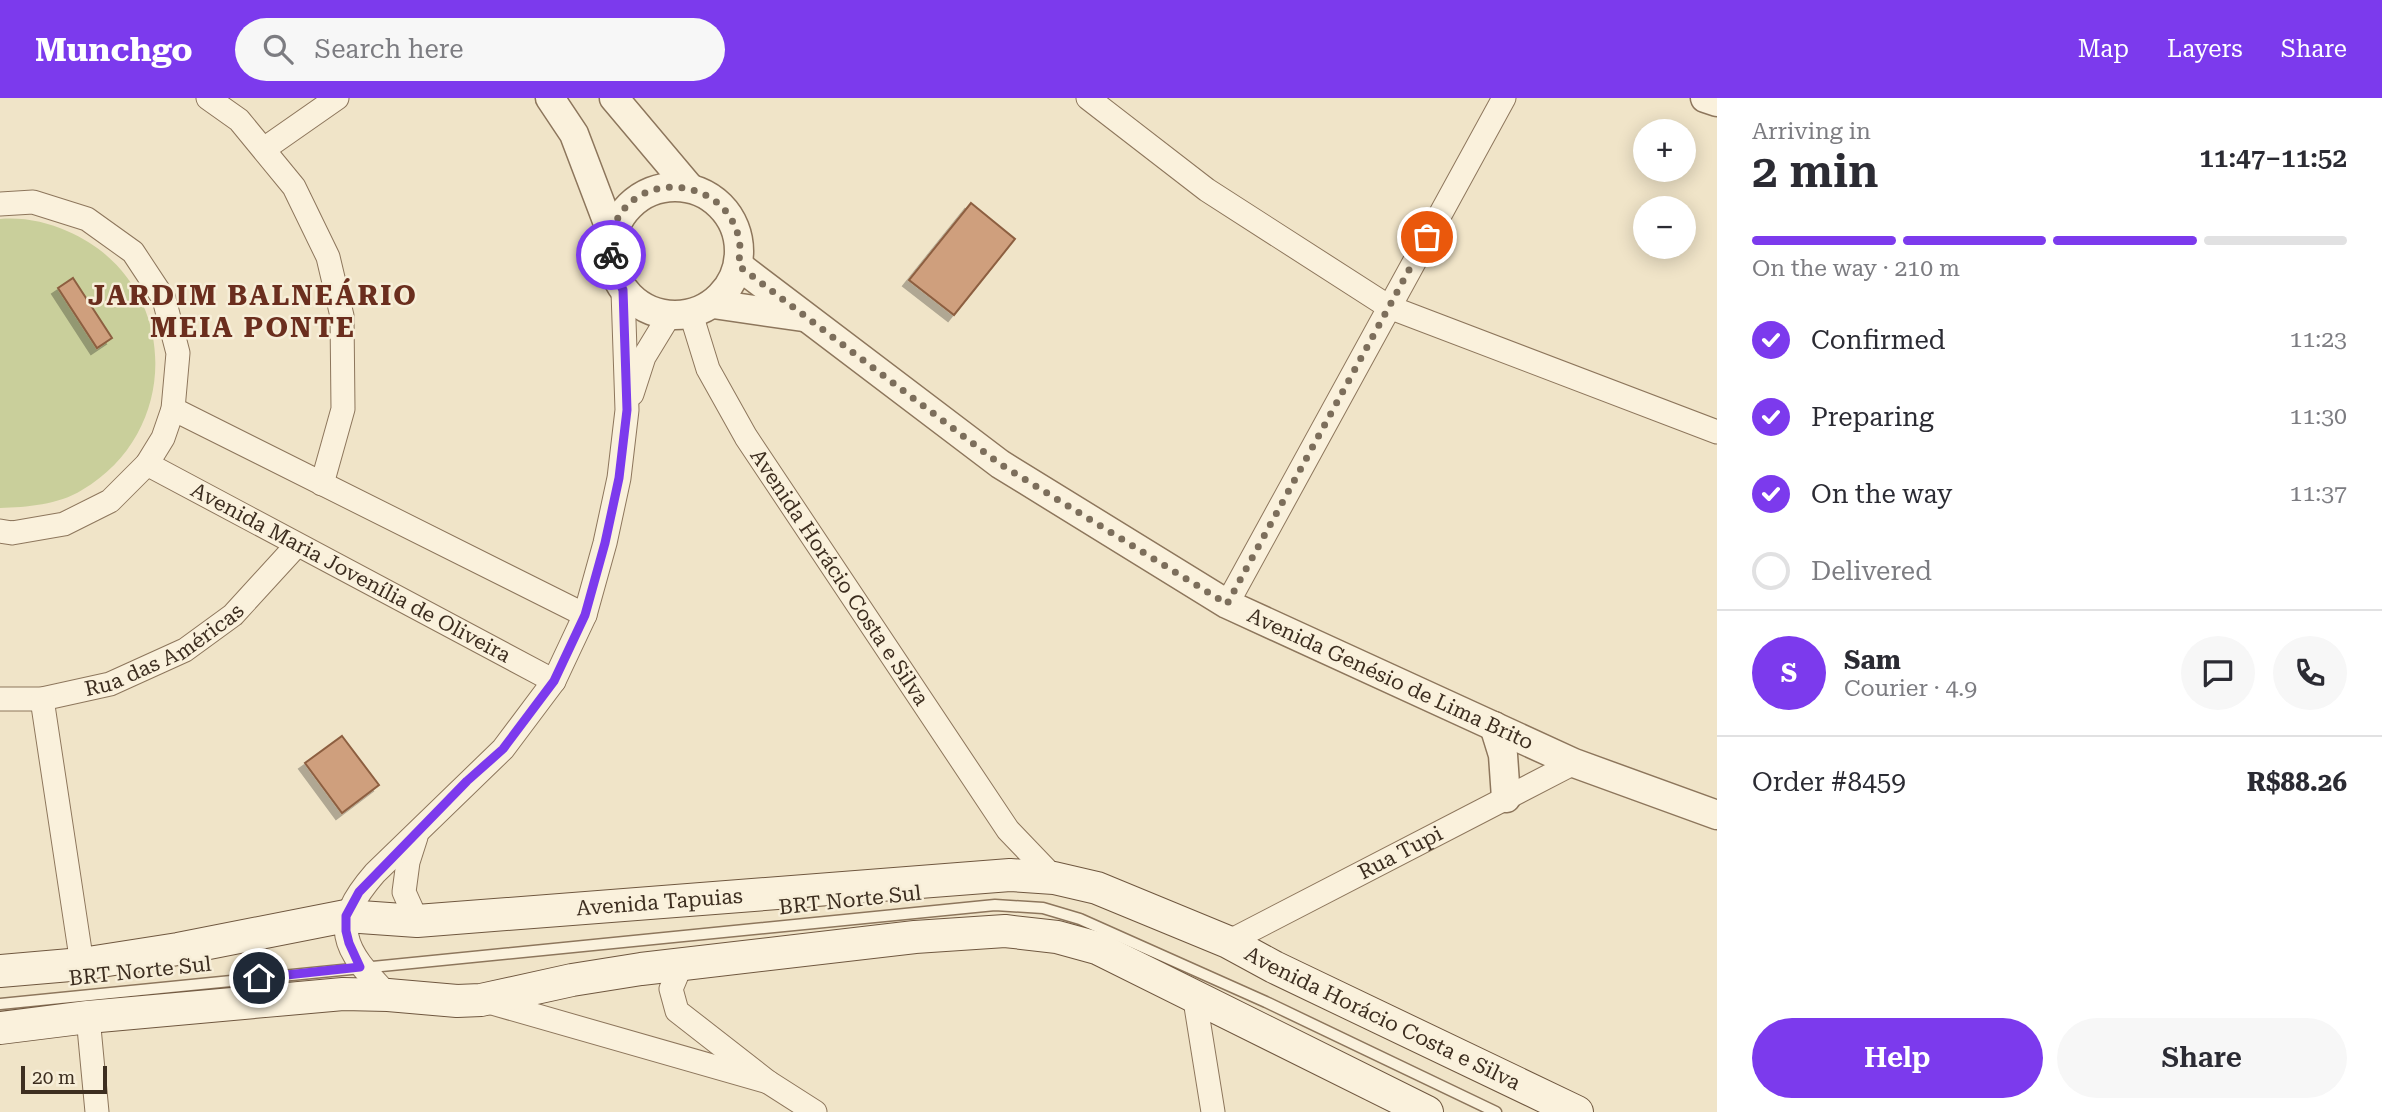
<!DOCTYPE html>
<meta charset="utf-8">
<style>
body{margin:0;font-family:"Roboto Serif",serif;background:#f7f7f7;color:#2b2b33;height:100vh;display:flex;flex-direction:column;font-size:26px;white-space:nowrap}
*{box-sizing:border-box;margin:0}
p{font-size:23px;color:#7c7c81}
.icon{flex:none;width:38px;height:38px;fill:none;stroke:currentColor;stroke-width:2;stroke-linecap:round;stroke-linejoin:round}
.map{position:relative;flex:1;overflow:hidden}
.sheet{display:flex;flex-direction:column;background:#fff;width:665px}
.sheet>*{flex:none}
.controls{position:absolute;left:1633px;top:21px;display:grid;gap:14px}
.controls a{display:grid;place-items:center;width:63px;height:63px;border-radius:50%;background:#fff;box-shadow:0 4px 18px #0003;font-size:35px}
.scale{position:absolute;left:21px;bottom:18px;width:86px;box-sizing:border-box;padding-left:7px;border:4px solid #3d2e20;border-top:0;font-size:19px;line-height:24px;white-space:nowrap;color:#3d2e20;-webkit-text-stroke:5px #f7eed8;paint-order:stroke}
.pin{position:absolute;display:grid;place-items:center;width:60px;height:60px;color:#fff;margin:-30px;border:4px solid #fff;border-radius:50%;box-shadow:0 2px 7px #0007}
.courier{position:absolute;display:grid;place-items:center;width:70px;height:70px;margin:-35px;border:5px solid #7c3aed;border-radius:50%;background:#fff;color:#222;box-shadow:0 2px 9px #0007}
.summary em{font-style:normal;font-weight:600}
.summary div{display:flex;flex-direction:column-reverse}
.summary{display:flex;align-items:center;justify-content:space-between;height:119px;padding:0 35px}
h1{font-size:46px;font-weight:600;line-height:52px}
.bar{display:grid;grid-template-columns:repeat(4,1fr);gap:10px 7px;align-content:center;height:84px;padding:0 35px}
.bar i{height:9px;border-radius:5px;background:#e1e1e2}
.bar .current{background:#7c3aed}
.bar p{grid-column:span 4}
.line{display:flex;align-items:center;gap:18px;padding:0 35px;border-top:2px solid #e1e1e2}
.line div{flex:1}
.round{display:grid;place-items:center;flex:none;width:74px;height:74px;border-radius:37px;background:#f7f7f7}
ol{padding:0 35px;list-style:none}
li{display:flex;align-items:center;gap:21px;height:77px}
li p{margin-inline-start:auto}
li .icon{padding:7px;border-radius:50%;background:#7c3aed;color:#fff;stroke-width:4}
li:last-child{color:#7c7c81}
li i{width:38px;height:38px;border:4px solid #e1e1e2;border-radius:50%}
.cta{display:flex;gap:14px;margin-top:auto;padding:14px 35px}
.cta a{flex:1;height:80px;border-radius:42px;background:#7c3aed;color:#fff;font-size:28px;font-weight:600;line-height:80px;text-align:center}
.cta a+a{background:#f7f7f7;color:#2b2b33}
header{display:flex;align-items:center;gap:42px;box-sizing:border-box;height:98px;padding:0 35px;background:#7c3aed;color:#fff}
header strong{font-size:33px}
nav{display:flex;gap:38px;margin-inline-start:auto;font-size:24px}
.search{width:490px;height:63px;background:#f7f7f7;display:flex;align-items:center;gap:18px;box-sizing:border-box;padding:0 24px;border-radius:38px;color:#7c7c81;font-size:26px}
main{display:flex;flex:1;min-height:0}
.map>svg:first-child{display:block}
</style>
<header>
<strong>Munchgo</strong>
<div class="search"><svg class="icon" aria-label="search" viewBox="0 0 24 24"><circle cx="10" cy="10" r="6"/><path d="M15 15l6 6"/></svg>Search here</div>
<nav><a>Map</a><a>Layers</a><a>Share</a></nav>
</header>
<main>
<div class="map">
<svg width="1717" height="1014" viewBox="0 0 1717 1014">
<defs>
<filter id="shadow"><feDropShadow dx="-6" dy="6" stdDeviation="0" flood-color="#0004"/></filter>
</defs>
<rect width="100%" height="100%" fill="#f0e4c8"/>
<path fill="#c9cf9b" d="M0 121C23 119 47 124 67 133 178 180 186 331 82 392 58 407 27 409 0 410Z"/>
<g fill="#cf9f7d" stroke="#8d5f41" stroke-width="2" filter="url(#shadow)">
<path d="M971 105 1015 141 954 217 909 182Z"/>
<path d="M73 180 112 240 97 250 58 190Z"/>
<path d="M342 638 379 687 342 715 305 665Z"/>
</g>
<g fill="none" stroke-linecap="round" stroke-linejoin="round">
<g stroke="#8d765c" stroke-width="13">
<path id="service" d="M0 906 995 807 1043 810 1080 821 1266 904 1496 1014"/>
</g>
<g stroke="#8d765c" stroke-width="25">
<g id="minor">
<path d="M208 0 239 22 294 89 328 159 342 218 343 311 322 386"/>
<path d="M1088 0 1207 92 1389 209 1717 334"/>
<path d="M264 51 337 0"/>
<path d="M0 106 33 104 87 121 133 154 164 201 178 255 173 311 163 340 147 366 110 403 64 426 12 435 0 433"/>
<path id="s1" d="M691 216 708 271 746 339 1008 732 1054 780"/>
<path d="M632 296 644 259 669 218"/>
<path d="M173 311 585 517"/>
<path id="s2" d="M147 366 554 583"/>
<path d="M1227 506 1504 0"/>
<path id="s3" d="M0 601H42L110 586 185 552 233 517 297 447"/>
<path d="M42 601 82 866"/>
<path d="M416 739 408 764 404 794 417 823"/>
<path id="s4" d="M1228 844 1574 665"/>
<path d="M681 867 671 891 677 913 768 984 815 1014"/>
<path d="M1194 896 1213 1014"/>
<path d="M388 897C342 850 329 828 375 775L503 651 554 583 585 517 605 445 619 380 627 312 623 193"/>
<path d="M485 903 768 984"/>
<path d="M88 919 97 1014"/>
</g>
</g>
<g stroke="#8d765c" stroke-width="31">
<g id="tertiary">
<path d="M550 0 574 36 612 136"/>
<path d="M614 0 689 89"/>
<path d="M1705 0 1717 4"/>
<circle cx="675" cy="153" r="64"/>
<path id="s5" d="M739 168 1000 366 1227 506 1574 665 1717 717"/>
<path d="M713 206 803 219"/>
<path d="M1494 628 1503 657 1506 700"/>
</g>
</g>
<g stroke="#6f573f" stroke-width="34">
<g id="secondary">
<path id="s6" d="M0 873 82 866 178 851 346 818 417 823 1010 777 1054 780 1097 790 1228 844 1274 869 1577 1014"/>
<path d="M0 930 88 919 343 896 388 897 457 903 481 902 572 882 641 871 915 839 1005 833 1057 839 1097 850 1427 1014"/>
</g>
</g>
<use href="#service" stroke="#faf1dc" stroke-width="10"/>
<use href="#minor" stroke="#faf1dc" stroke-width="23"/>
<use href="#tertiary" stroke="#faf1dc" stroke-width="28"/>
<use href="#secondary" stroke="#faf1dc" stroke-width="32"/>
</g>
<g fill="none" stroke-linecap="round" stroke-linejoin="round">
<path stroke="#7c6e5b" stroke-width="7" stroke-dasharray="0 12.6" d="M611 157C611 150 610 142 612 135 629 70 725 76 739 141 741 149 739 159 739 168L1000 366 1227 506 1427 139"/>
<path stroke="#7c3aed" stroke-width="9" d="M259 880 360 869 349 845 346 833V818L359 794 467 683 503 651 554 583 585 517 605 445 619 380 627 312 623 192 611 166V157"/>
</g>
<g text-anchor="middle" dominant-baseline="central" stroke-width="5" stroke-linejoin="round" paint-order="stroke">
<g font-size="21" fill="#3d2e20" stroke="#f7eed8">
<text stroke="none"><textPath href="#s2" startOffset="231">Avenida Maria Jovenília de Oliveira</textPath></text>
<text stroke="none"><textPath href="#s1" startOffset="304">Avenida Horácio Costa e Silva</textPath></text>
<text stroke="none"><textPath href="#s3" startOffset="175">Rua das Américas</textPath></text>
<text stroke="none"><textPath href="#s5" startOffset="774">Avenida Genésio de Lima Brito</textPath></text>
<text stroke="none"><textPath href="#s4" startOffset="194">Rua Tupi</textPath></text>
<text transform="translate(850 802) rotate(-6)">BRT Norte Sul</text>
<text stroke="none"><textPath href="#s6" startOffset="665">Avenida Tapuias</textPath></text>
<text transform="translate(140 873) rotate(-6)">BRT Norte Sul</text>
<text stroke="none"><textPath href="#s6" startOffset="1419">Avenida Horácio Costa e Silva</textPath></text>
</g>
<g font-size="28" font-weight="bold" letter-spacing="2" fill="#6b2e1e" stroke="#f7eed8">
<text x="253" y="197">JARDIM BALNEÁRIO<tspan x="253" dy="32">MEIA PONTE</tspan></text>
</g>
</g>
</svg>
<div class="controls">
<a>+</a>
<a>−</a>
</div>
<div class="scale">20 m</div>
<div class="pin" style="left:1427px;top:139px;background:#ea580c"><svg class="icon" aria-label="bag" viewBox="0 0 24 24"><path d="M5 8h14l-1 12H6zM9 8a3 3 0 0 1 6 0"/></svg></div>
<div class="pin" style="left:259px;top:880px;background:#1f2937"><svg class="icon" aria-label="home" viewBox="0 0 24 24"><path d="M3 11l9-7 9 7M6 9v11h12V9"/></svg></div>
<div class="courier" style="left:611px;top:157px"><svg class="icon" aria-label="bike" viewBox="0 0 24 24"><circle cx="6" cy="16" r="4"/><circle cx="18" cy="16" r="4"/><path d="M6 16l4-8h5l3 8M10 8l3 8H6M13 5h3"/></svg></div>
</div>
<section class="sheet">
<div class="summary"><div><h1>2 min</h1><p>Arriving in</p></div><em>11:47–11:52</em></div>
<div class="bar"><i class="current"></i><i class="current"></i><i class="current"></i><i></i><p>On the way · 210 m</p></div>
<ol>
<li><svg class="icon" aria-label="check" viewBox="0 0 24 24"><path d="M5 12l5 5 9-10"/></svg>Confirmed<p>11:23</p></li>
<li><svg class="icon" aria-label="check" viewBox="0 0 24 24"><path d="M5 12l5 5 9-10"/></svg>Preparing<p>11:30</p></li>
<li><svg class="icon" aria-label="check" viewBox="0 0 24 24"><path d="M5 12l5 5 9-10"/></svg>On the way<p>11:37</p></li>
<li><i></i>Delivered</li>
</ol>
<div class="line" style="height:126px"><b class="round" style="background:#7c3aed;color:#fff">S</b><div><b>Sam</b><p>Courier · 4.9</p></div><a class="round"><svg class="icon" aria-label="chat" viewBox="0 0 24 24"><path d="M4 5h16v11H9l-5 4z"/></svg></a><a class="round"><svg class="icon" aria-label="phone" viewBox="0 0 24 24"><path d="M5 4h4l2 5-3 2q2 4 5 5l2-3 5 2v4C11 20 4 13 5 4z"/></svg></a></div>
<div class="line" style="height:91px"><div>Order #8459</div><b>R$88.26</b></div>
<div class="cta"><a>Help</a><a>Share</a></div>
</section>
</main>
